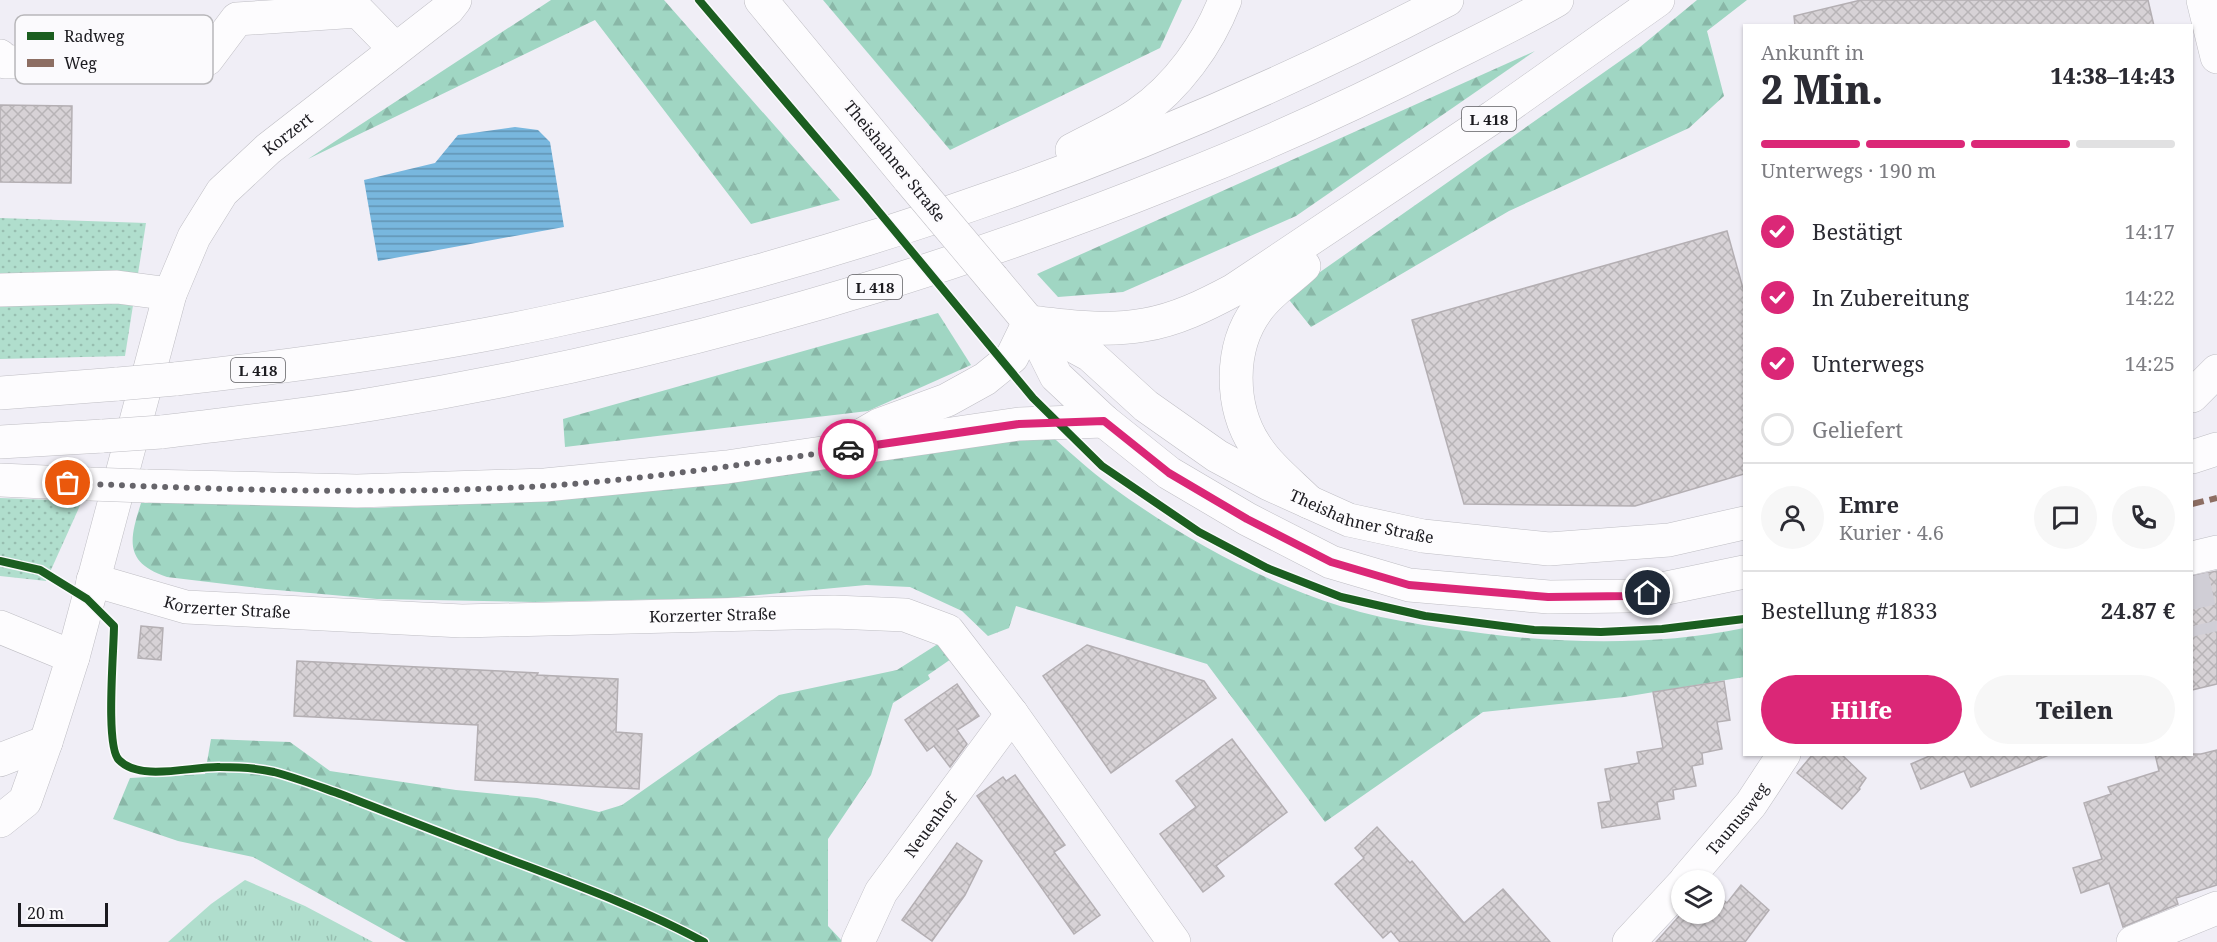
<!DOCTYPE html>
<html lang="de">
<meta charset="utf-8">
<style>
body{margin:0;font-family:"Noto Serif",serif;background:#f7f7f7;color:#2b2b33;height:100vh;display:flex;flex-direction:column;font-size:22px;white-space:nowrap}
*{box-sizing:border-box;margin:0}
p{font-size:20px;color:#7c7c81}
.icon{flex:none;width:33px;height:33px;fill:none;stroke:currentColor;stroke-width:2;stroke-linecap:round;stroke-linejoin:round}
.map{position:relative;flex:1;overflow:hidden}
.sheet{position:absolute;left:1743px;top:24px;width:450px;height:732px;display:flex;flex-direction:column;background:#fff;border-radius:0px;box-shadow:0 2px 4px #0004}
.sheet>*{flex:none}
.tools{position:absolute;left:1671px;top:870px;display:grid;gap:12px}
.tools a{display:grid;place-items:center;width:54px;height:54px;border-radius:50%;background:#fff;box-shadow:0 2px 4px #0004;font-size:30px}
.scale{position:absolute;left:18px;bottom:15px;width:90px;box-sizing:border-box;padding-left:6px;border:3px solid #1b1a1f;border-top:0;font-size:16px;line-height:21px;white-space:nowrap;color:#1b1a1f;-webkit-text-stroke:4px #fbfafd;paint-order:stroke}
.pin{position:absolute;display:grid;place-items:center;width:51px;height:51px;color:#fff;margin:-26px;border:3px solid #fff;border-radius:50%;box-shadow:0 2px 6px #0007}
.courier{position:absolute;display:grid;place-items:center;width:60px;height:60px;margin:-30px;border:4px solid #db2777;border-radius:50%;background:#fff;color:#222;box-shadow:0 2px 8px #0007}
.overview em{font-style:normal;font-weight:800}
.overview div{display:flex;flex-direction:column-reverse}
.overview{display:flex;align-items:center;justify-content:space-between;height:102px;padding:0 18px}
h1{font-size:39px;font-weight:800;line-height:45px}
.bar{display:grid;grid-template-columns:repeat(4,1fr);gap:9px 6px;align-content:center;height:72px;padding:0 18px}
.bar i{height:8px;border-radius:4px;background:#e1e1e2}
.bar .active{background:#db2777}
.bar p{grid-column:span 4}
.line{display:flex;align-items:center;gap:15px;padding:0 18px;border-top:2px solid #e1e1e2}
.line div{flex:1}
.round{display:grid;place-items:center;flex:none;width:63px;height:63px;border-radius:32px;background:#f7f7f7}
ol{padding:0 18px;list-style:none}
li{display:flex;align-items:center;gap:18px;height:66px}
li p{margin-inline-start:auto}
li .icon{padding:6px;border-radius:50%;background:#db2777;color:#fff;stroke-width:4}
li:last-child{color:#7c7c81}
li i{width:33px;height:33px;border:3px solid #e1e1e2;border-radius:50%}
.action{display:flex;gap:12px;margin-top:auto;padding:12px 18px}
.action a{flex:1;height:69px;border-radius:36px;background:#db2777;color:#fff;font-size:24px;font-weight:800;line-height:69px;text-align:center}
.action a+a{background:#f7f7f7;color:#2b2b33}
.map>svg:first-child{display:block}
</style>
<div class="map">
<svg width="2217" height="942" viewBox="0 0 2217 942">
<defs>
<pattern id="grass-dots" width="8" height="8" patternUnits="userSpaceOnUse" patternTransform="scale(1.5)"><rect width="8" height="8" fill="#b0decd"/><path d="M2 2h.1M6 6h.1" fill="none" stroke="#97beb0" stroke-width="1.8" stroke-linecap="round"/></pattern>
<pattern id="forest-firs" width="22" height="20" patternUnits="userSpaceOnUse" patternTransform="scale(1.5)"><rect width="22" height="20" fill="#a0d6c3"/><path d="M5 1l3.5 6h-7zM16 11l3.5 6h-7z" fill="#89b7a7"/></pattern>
<pattern id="park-tufts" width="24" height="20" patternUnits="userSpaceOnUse" patternTransform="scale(1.5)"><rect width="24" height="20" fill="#b0decd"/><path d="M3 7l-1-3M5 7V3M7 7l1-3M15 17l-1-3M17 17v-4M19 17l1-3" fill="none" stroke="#97beb0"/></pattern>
<pattern id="water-rules" width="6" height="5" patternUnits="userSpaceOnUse" patternTransform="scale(1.5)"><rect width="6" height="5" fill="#78b7de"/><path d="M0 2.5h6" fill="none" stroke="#6294b3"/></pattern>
<pattern id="building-cross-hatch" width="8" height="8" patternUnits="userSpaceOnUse" patternTransform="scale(1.5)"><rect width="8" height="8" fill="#d7d2d6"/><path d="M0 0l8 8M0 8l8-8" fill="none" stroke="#b8b4b7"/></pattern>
</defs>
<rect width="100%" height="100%" fill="#f0eef6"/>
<g fill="url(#grass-dots)">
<path d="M0 218 146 223 125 356 0 359Z"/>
<path d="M0 498 82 501 46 581 0 576Z"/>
</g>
<g fill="url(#forest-firs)">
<path d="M551 0H664L840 200 751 224 595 20 308 159Z"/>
<path d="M823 0H1182L1160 48 950 150Z"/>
<path d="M1697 0H1747L1707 31 1724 96 1689 128 1509 211 1311 327 1286 296 1640 47Z"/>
<path d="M1535 51 1296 216 1123 292 1058 297 1037 274Z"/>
<path d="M938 313 971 365 868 411 565 447 563 419Z"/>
<path d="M1049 434C1070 452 1090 471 1112 487 1181 537 1259 580 1340 606 1394 623 1450 629 1505 636 1582 644 1668 644 1744 628V677L1624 697 1483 712 1325 822 1207 664 1016 606 1009 628 988 636 962 611 910 587 866 585 728 598 534 602 377 599 266 589 167 577C122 562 130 538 142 500L374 508 556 499Z"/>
<path d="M941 642 951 659 928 675 930 679 893 703 871 775 828 839V926L843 942H406L253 857 178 841 113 819 130 778 205 774 211 739 290 742 330 771 456 790 537 798 599 812 622 805 779 695 897 670Z"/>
</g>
<path fill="url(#park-tufts)" d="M245 880 305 906 373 942H168L211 904Z"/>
<path fill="url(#water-rules)" d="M515 127 538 130 550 142 564 227 378 261 364 180 435 163 458 135Z"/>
<g fill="url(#building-cross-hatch)" stroke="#b4afb3" stroke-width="1.5">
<path d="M1861 0H2148L2154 26H1795L1794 16Z"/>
<path d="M0 105 72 106 71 183 0 182Z"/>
<path d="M1727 231 1744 292V474L1635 506 1464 504 1412 320Z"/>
<path d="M2217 571V684L2192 690V576Z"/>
<path d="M141 626 163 628 161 660 138 658Z"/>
<path d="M1087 645 1204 681 1216 698 1111 773 1043 676Z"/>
<path d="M297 661 538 673 537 675 618 679 616 732 642 734 639 789 475 780 478 725 294 716Z"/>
<path d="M1724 681 1730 720 1717 722 1722 749 1702 753 1703 764 1692 766 1696 786 1673 790 1674 799 1657 802 1660 819 1602 828 1598 803 1611 801 1605 769 1639 763 1637 752 1663 748 1653 692Z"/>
<path d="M957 684 979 716 957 730 967 744 950 767 934 746 927 751 905 720Z"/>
<path d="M1232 739 1287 812 1216 866 1224 876 1203 892 1160 834 1196 807 1176 781Z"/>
<path d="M2217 750V885L2176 898 2178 904 2123 927 2109 883 2081 893 2073 868 2102 859 2084 803 2111 794 2108 787 2159 771 2155 754H2201Z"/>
<path d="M1813 754H1841L1866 778 1859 788 1860 789 1842 809 1797 773Z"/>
<path d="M1934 754H2048L2049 755 1971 787 1964 771 1921 789 1911 764Z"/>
<path d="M1015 775 1065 845 1054 852 1100 915 1074 934 977 796 1003 777 1006 781Z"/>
<path d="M1377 827 1410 863 1412 861 1464 923 1503 889 1550 942H1400L1391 931 1383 938 1335 884 1364 858 1355 848Z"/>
<path d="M957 843 982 861 965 895 932 941 902 920Z"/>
<path d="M1741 885 1769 910 1745 942H1656L1681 914H1714V892L1727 903Z"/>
</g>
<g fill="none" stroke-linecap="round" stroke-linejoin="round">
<path stroke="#d0ced6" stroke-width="33" stroke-dasharray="33 16" stroke-linecap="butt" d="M2192 576 2205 634"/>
<g stroke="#bfbec4" stroke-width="34">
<g id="minor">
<path d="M0 56 5 62 207 59 237 19 358 11 395 49"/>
<path d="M0 290 117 287 170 294"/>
<path d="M2192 558 2217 552"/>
<path id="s1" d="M93 580 186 607 462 621 834 612 905 615 948 631 1012 714 1174 942"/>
<path d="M0 627 73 657"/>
<path id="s2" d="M0 760 46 742 73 657 170 294 194 237 222 192 268 149 448 9 455 0"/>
<path d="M0 821 25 801 46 742"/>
<path id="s3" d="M1686 880 1751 804 1784 754"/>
<path id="s4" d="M858 942 881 892 1012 714"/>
<path d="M1629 942 1682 885"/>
<path d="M2133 942 2217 908"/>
</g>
</g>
<g stroke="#bfbec4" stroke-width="34">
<g id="major">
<path d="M761 0 909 179"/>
<path d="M2203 0 2217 57"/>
<path d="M993 279 1029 322 1056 376 1104 421 1169 473 1247 519 1331 562 1409 585 1549 597 1628 596 1744 572"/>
<path id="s5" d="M1029 322 1090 355 1146 406 1217 456 1269 484 1349 520 1423 536 1549 549 1669 540 1744 523"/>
<path d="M2192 396 2217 371"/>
<path d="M2192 457 2217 449"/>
</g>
</g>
<g stroke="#bfbec4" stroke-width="34">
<g id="highway">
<path d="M1072 150C1094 138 1118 128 1138 114 1177 87 1208 44 1225 0"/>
<path d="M1304 266C1288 281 1270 292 1257 310 1229 348 1230 406 1255 445 1269 467 1291 484 1309 502"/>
<path d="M175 379C302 365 428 348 553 321 863 255 1166 147 1447 0"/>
<path d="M0 393 118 384"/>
<path d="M161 432C231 423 303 416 373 404 649 359 917 284 1176 180 1268 144 1357 103 1445 58 1483 39 1521 21 1557 0"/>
<path d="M0 442 103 436"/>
<path d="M834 451 879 425 947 400 985 379 1012 357 1029 322C1067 326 1106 332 1144 325 1176 320 1206 305 1234 290L1493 117 1658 0"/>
<path d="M0 480 90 484"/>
<path d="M145 486 357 491 545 485 727 467 1019 424 1104 421"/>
</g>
</g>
<use href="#minor" stroke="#fdfcfe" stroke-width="33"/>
<use href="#major" stroke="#fdfcfe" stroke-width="33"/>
<use href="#highway" stroke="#fdfcfe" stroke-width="33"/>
<g stroke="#bfbec4" stroke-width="34" stroke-linecap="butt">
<path id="major-bridge" d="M909 179 993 279"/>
</g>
<g stroke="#bfbec4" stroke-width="34" stroke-linecap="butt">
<g id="highway-bridge">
<path d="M118 384 175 379"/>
<path d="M103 436 161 432"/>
<path d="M90 484 145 486"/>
</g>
</g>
<use href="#major-bridge" stroke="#fdfcfe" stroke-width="33"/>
<use href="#highway-bridge" stroke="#fdfcfe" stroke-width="33"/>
<path stroke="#8d6e63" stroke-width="6" stroke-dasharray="12 6" stroke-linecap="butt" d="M2192 504 2217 498"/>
<g stroke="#fbfafd" stroke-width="11">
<g id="cycleway">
<path d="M699 0 865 195 1033 398 1102 466 1199 532 1267 568 1341 597 1425 616 1534 630 1601 632 1662 629 1744 619"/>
<path d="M0 561 40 570 87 599 114 626C114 649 105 747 119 760 140 782 192 766 220 767 237 767 257 768 274 772 297 778 320 787 343 795 385 811 427 828 469 844 548 875 630 902 704 942"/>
</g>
</g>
<use href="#cycleway" stroke="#1b5e20" stroke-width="8"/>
</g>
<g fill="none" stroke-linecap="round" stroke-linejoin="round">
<path stroke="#66646a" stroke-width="6" stroke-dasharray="0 10.8" d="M68 483C227 490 386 495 545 486 647 479 748 464 848 449"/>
<path stroke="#db2777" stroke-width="8" d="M848 449 1019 424 1104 421 1169 473 1247 519 1331 562 1409 585 1548 597 1628 596 1648 593"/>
</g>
<g text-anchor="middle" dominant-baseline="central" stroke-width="4.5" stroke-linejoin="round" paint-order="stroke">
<g fill="#fbfafd" stroke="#5e5d62" stroke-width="1.5">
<rect x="1462" y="107" width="54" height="24" rx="4.5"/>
<rect x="848" y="275" width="54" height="24" rx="4.5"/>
<rect x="231" y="358" width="54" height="24" rx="4.5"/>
</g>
<g font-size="15" font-weight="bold" fill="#1b1a1f">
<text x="1489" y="119">L 418</text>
<text x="875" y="287">L 418</text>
<text x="258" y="370">L 418</text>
</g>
<g font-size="16" fill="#1b1a1f" stroke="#fbfafd">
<text stroke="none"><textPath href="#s2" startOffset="717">Korzert</textPath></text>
<text transform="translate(895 161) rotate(51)">Theishahner Straße</text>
<text stroke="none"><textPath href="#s5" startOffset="390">Theishahner Straße</textPath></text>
<text stroke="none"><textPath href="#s1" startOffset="138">Korzerter Straße</textPath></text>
<text stroke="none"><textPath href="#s1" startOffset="624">Korzerter Straße</textPath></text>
<text stroke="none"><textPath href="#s3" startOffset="80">Taunusweg</textPath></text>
<text stroke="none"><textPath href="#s4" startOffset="138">Neuenhof</textPath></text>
</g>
</g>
<rect x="15" y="15" width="198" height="69" rx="9" fill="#fbfafd" stroke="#b8b7ba" stroke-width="1.5"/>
<rect x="27" y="32" width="27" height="8" fill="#1b5e20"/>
<rect x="27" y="59" width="27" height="8" fill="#8d6e63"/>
<g font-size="16" fill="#1b1a1f">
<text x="64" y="42">Radweg</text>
<text x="64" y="69">Weg</text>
</g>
</svg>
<div class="tools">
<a><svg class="icon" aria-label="layers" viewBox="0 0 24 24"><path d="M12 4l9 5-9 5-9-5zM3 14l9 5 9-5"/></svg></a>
</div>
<div class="scale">20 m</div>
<div class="pin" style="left:68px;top:483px;background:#ea580c"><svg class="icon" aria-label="bag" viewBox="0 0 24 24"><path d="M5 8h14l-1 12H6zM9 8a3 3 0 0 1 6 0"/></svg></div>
<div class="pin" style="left:1648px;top:593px;background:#1f2937"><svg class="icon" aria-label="home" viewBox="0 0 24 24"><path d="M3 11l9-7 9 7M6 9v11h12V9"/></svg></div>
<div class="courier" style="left:848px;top:449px"><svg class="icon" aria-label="car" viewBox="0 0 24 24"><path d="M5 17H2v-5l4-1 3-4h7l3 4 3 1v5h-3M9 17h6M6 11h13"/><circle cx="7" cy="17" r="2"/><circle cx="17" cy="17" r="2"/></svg></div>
<section class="sheet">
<div class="overview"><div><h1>2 Min.</h1><p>Ankunft in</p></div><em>14:38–14:43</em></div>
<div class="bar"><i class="active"></i><i class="active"></i><i class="active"></i><i></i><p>Unterwegs · 190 m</p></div>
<ol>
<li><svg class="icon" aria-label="check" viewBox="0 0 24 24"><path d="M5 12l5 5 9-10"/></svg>Bestätigt<p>14:17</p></li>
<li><svg class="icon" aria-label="check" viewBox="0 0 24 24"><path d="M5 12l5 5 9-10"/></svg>In Zubereitung<p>14:22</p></li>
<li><svg class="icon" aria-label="check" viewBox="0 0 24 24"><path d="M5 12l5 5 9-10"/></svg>Unterwegs<p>14:25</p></li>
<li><i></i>Geliefert</li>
</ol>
<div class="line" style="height:108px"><a class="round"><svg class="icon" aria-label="person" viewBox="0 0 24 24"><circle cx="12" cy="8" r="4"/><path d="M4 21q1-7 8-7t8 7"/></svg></a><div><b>Emre</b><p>Kurier · 4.6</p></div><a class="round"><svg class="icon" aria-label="chat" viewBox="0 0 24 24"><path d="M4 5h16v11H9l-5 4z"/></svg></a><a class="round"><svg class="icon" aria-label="phone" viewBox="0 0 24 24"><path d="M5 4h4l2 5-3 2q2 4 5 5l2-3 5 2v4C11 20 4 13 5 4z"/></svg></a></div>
<div class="line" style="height:78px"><div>Bestellung #1833</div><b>24.87 €</b></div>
<div class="action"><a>Hilfe</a><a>Teilen</a></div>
</section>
</div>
